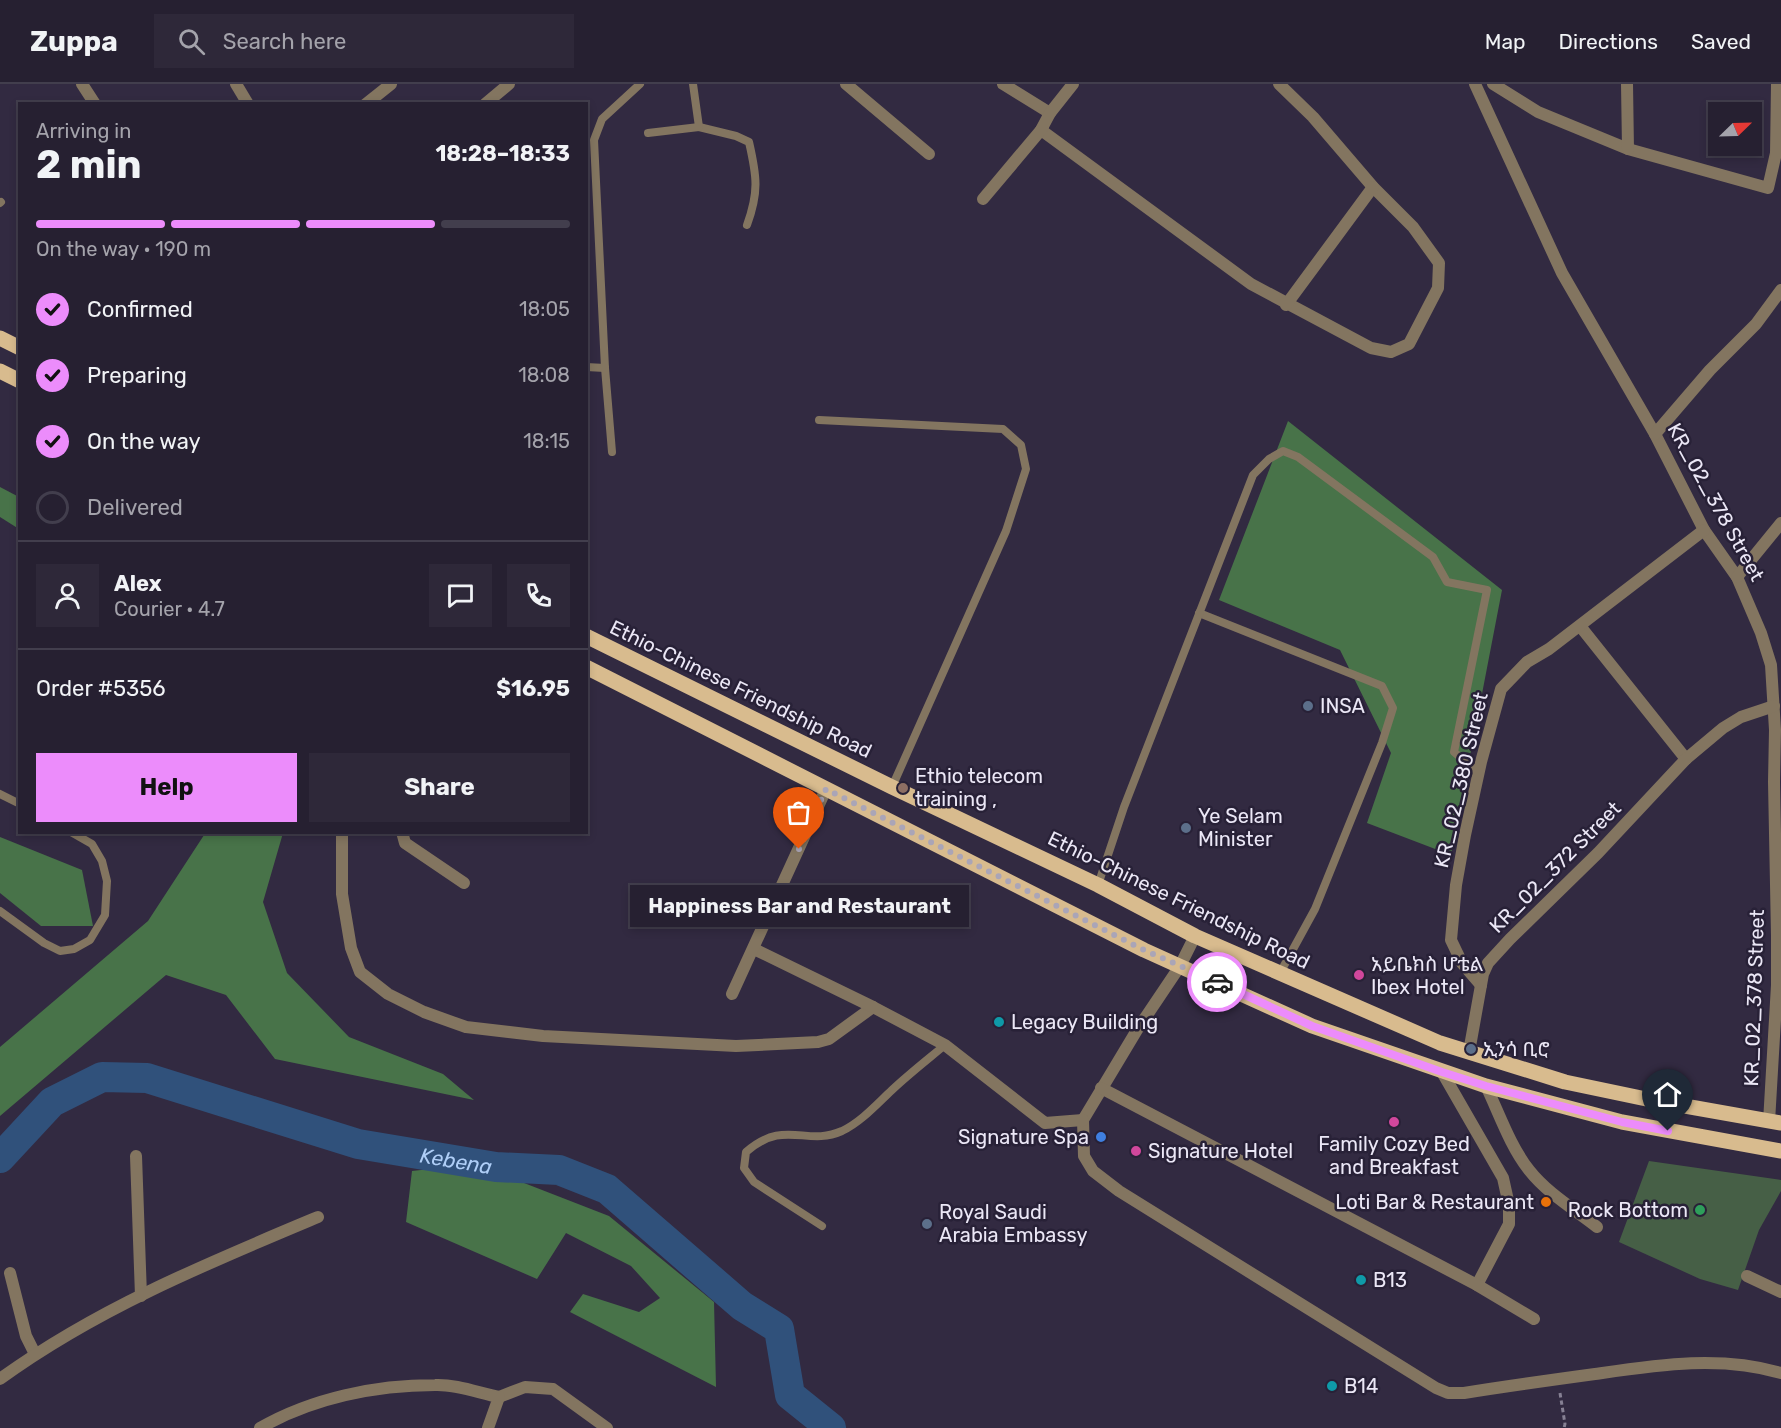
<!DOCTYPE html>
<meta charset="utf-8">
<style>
body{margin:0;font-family:Rubik,"Noto Sans Ethiopic",sans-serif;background:#2e2839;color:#f1f3f6;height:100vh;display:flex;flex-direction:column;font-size:22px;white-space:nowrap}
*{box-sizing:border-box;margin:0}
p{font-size:20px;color:#a4a3ab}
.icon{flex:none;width:33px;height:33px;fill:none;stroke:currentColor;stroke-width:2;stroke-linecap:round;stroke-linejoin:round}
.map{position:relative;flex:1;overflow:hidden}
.details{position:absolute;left:18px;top:18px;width:570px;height:732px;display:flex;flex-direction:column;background:#262031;border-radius:0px;box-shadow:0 3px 9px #0003,0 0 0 2px #423e4d}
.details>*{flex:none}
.needle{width:39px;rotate:67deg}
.buttons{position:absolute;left:1708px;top:18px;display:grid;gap:12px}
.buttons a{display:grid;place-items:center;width:54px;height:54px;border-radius:0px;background:#262031;box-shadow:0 3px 9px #0003,0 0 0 2px #423e4d;font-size:30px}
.pin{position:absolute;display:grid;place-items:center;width:51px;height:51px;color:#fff;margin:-62px -26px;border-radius:50% 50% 50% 0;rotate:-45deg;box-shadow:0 0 6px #0007}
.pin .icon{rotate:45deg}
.courier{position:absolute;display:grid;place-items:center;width:60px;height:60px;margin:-30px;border:4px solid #ec8cfb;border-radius:50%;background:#fff;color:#222;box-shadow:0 2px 8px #0007}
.bubble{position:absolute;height:42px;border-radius:0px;background:#262031;box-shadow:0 3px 9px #0003,0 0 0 2px #423e4d;font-size:20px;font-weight:700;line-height:42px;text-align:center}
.summary em{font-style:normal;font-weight:700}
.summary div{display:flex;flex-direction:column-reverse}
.summary{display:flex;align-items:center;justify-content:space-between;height:102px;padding:0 18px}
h1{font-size:39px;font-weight:700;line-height:45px}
.bar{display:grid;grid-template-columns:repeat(4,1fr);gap:9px 6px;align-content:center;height:72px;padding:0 18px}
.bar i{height:8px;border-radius:4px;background:#423e4d}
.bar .current{background:#ec8cfb}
.bar p{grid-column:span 4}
.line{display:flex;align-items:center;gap:15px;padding:0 18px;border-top:2px solid #423e4d}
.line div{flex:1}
.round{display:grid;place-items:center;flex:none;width:63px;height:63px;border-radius:0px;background:#2e2839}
ol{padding:0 18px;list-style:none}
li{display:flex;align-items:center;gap:18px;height:66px}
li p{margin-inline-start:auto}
li .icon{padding:6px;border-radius:50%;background:#ec8cfb;color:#111;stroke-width:4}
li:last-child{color:#a4a3ab}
li i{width:33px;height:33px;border:3px solid #423e4d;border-radius:50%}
.cta{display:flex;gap:12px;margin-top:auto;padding:12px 18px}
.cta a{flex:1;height:69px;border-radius:0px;background:#ec8cfb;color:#111;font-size:24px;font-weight:700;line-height:69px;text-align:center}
.cta a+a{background:#2e2839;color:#f1f3f6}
header{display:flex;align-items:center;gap:36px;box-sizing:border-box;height:84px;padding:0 30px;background:#262031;border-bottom:2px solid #423e4d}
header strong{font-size:28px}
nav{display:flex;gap:33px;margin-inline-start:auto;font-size:21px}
.search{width:420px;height:54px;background:#2e2839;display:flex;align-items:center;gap:15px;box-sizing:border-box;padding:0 21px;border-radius:0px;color:#a4a3ab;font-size:22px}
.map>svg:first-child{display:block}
</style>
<header>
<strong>Zuppa</strong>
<div class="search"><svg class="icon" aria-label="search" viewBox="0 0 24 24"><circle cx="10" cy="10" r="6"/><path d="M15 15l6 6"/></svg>Search here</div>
<nav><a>Map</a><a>Directions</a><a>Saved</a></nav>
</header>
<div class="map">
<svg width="1781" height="1344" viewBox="0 0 1781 1344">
<rect width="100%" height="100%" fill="#322a41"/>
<path fill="#465f46" d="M1649 1077 1781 1096V1107L1759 1146 1738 1206 1700 1195 1619 1158Z"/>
<g fill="#487349">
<path d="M1288 337 1502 506 1451 771 1367 739 1391 669 1340 566 1219 516Z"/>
<path d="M0 403 19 413V445L0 433Z"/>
<path d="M206 748 283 749 263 818 287 889 349 953 443 990 474 1016 275 975 226 911 166 891 0 1032V963L148 837Z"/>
<path d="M0 753 82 786 93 842H41L0 809Z"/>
<path d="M475 1080 609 1132 714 1218 716 1303 570 1228 583 1210 639 1228 660 1214 631 1182 566 1149 537 1195 406 1138 412 1087Z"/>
</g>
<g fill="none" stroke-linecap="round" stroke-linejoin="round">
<path stroke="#30517b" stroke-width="30" id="s1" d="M0 1074 52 1018 102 993 147 994 358 1060 496 1083 559 1086 607 1105 742 1222 779 1245 790 1311 831 1344"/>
<path stroke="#868093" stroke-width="3" stroke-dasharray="4.5 3" stroke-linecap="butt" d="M1560 1309 1565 1340 1564 1344"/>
<g stroke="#837560" stroke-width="8">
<path d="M699 43 736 52 749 58C757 93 759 108 747 141"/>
<path d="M648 49 699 43 693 0"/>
<path d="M0 119 1 118"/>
<path d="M586 283 605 284"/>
<path d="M819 336 1003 345 1021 361 1026 385 1006 447 892 703"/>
<path d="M612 368 605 284 594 56 602 35 640 0"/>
<path d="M1199 529 1382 602 1393 624 1382 659 1315 825 1280 889"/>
<path d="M0 710 20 720"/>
<path d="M1098 801 1124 723 1253 391 1269 375 1283 367 1298 373 1433 473 1447 498 1487 506 1454 668 1479 689"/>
<path d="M0 827 44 859 60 867 74 865 90 856 105 831 107 797 102 777 92 760 71 748"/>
<path d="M822 1142 754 1098 744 1084 746 1068C785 1034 806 1063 842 1047 861 1038 877 1020 892 1006 909 990 927 976 945 961"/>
</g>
<g stroke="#837560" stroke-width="12">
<path d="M82 0 95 20"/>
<path d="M236 0 248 20"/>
<path d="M846 0 929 70"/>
<path d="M1003 0 1050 29"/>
<path d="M1475 0 1562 189 1655 350 1704 446 1737 493 1761 549 1771 581 1775 646 1774 698 1777 852V901L1769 1038"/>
<path d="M1493 0 1538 28 1628 65 1768 104 1776 69 1777 0"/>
<path d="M1627 0 1628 65"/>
<path d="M366 20 391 0"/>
<path d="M485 20 509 0"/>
<path d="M1041 46 1251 200 1371 264 1391 268 1409 260 1438 204 1439 179 1413 143 1373 103 1313 33 1279 0"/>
<path d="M983 115 1041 46 1050 29 1073 0"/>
<path d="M1286 221 1373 103"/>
<path d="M1655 350 1710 286 1756 240 1781 206"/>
<path d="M1737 493 1781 439"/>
<path d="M1580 542 1686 675"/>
<path d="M342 748V810L351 864 360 888 388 910 424 928 466 943 543 952 736 962 818 958 829 955 873 923"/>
<path d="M402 748 405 759 464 799"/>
<path d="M1195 852 1180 882 1137 946 1083 1036 1084 1072 1093 1087 1119 1107 1436 1304 1448 1309H1464C1507 1302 1551 1296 1595 1290 1657 1281 1720 1271 1781 1289"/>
<path d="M754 865 873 923 945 961 1045 1039 1083 1036"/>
<path d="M1481 901 1462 879 1451 856 1456 801 1465 751 1481 678 1501 605 1527 578 1549 565 1704 446"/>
<path d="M732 910 826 705"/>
<path d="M1469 968 1483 890 1488 879 1510 855 1598 769 1686 675 1723 644 1741 633 1774 622"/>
<path d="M1442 988 1503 1094 1509 1121V1140L1477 1201"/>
<path d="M1486 1002C1499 1029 1510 1062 1529 1086 1547 1109 1574 1125 1597 1143"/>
<path d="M1101 1004 1477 1201 1534 1235"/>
<path d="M136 1072 141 1212"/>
<path d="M10 1189 26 1252 35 1270"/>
<path d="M1747 1192 1781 1208"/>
<path d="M0 1295C96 1225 208 1179 318 1133"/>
<path d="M499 1313 525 1303 553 1305 607 1344"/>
<path d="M260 1344C312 1314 376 1301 435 1301 456 1300 479 1309 499 1313L488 1344"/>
</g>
<g stroke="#d8bb8e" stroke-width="15">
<path d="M0 254 20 264"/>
<path d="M0 287 20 297"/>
<path d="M586 552 892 703 1098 801 1195 852 1440 959 1565 998 1651 1016 1781 1039"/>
<path d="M586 583 1144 866 1312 942 1486 1002 1622 1038 1781 1067"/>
</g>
</g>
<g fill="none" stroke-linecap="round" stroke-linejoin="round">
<path stroke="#aaa5b7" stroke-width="6" stroke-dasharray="0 10.8" d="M799 765 826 705 1144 866 1217 898"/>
<path stroke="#ec8cfb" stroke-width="8" d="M1217 898 1312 942 1442 988 1486 1002 1622 1038 1668 1047"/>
</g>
<g fill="#5c6f8a" stroke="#282137" stroke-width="2">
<circle cx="1308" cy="622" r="6"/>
<circle cx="1186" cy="744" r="6"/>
<circle cx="1471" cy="965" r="6"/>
<circle cx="927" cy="1140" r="6"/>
</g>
<circle fill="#8d6e63" stroke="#282137" stroke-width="2" cx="903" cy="704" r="6"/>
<g fill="#d1479c" stroke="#282137" stroke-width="2">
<circle cx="1359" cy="891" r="6"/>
<circle cx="1394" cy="1038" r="6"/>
<circle cx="1136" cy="1067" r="6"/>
</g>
<g fill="#0f9aa8" stroke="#282137" stroke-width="2">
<circle cx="999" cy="938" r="6"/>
<circle cx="1361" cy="1196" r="6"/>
<circle cx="1332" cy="1302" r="6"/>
</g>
<circle fill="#3f7fe0" stroke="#282137" stroke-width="2" cx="1101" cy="1053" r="6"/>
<circle fill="#e8710a" stroke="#282137" stroke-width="2" cx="1546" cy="1118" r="6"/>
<circle fill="#2e9e5b" stroke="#282137" stroke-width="2" cx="1700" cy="1126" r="6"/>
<g text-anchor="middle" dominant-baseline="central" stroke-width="5" stroke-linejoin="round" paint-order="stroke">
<g font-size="20" fill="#ebe7f6" stroke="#282137">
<text transform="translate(1716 418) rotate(61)">KR_02_378 Street</text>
<text transform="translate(741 605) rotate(26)">Ethio-Chinese Friendship Road</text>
<text transform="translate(1461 696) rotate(-77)">KR_02_380 Street</text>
<text transform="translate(1555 783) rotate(-45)">KR_02_372 Street</text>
<text transform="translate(1179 816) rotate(26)">Ethio-Chinese Friendship Road</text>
<text transform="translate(1754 914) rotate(-88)">KR_02_378 Street</text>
</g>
<g font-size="20" fill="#ebe7f6" stroke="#282137" text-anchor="start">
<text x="1320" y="622">INSA</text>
<text x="915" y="692">Ethio telecom<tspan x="915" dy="23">training ,</tspan></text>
<text x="1198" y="732">Ye Selam<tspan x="1198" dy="23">Minister</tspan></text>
<text x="1371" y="880">አይቤክስ ሆቴል<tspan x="1371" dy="23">Ibex Hotel</tspan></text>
<text x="1011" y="938">Legacy Building</text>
<text x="1483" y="965">ኢንሳ ቢሮ</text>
<text x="1089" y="1053" text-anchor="end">Signature Spa</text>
<text x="1394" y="1060" text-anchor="middle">Family Cozy Bed<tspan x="1394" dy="23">and Breakfast</tspan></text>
<text x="1148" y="1067">Signature Hotel</text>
<text x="1534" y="1118" text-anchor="end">Loti Bar &amp; Restaurant</text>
<text x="1688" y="1126" text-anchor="end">Rock Bottom</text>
<text x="939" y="1128">Royal Saudi<tspan x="939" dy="23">Arabia Embassy</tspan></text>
<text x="1373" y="1196">B13</text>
<text x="1344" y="1302">B14</text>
</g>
<g font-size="21" font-style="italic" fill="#afcef7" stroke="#282137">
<text stroke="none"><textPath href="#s1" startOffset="498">Kebena</textPath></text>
</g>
</g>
</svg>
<div class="buttons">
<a><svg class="needle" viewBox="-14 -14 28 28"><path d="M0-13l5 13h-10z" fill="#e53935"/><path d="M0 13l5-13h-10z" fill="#a4a3ab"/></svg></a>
</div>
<div class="pin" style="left:799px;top:765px;background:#ea580c"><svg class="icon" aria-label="bag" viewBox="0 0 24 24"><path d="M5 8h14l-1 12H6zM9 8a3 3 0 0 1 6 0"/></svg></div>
<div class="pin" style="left:1668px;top:1047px;background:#1f2937"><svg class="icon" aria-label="home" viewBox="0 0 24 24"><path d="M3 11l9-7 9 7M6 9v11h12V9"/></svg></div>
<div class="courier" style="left:1217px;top:898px"><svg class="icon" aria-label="car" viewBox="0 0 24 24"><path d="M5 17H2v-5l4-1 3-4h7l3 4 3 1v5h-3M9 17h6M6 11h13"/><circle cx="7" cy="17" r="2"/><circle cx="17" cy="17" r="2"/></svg></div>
<div class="bubble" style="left:630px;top:801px;width:339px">Happiness Bar and Restaurant</div>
<section class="details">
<div class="summary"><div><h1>2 min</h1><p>Arriving in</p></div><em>18:28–18:33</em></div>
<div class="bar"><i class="current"></i><i class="current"></i><i class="current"></i><i></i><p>On the way · 190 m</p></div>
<ol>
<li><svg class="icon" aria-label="check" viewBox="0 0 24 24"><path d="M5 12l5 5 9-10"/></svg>Confirmed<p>18:05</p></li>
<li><svg class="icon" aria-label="check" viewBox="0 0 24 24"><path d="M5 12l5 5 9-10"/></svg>Preparing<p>18:08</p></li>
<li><svg class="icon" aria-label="check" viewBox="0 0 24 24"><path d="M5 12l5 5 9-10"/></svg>On the way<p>18:15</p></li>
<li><i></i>Delivered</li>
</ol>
<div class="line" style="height:108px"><a class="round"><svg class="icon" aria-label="person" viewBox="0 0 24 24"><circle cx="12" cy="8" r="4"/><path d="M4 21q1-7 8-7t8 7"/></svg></a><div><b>Alex</b><p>Courier · 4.7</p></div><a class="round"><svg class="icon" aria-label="chat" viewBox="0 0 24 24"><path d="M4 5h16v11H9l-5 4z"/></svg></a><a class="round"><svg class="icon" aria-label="phone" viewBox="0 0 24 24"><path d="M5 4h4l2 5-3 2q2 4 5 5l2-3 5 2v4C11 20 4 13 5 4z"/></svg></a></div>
<div class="line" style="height:78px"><div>Order #5356</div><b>$16.95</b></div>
<div class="cta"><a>Help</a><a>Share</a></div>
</section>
</div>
